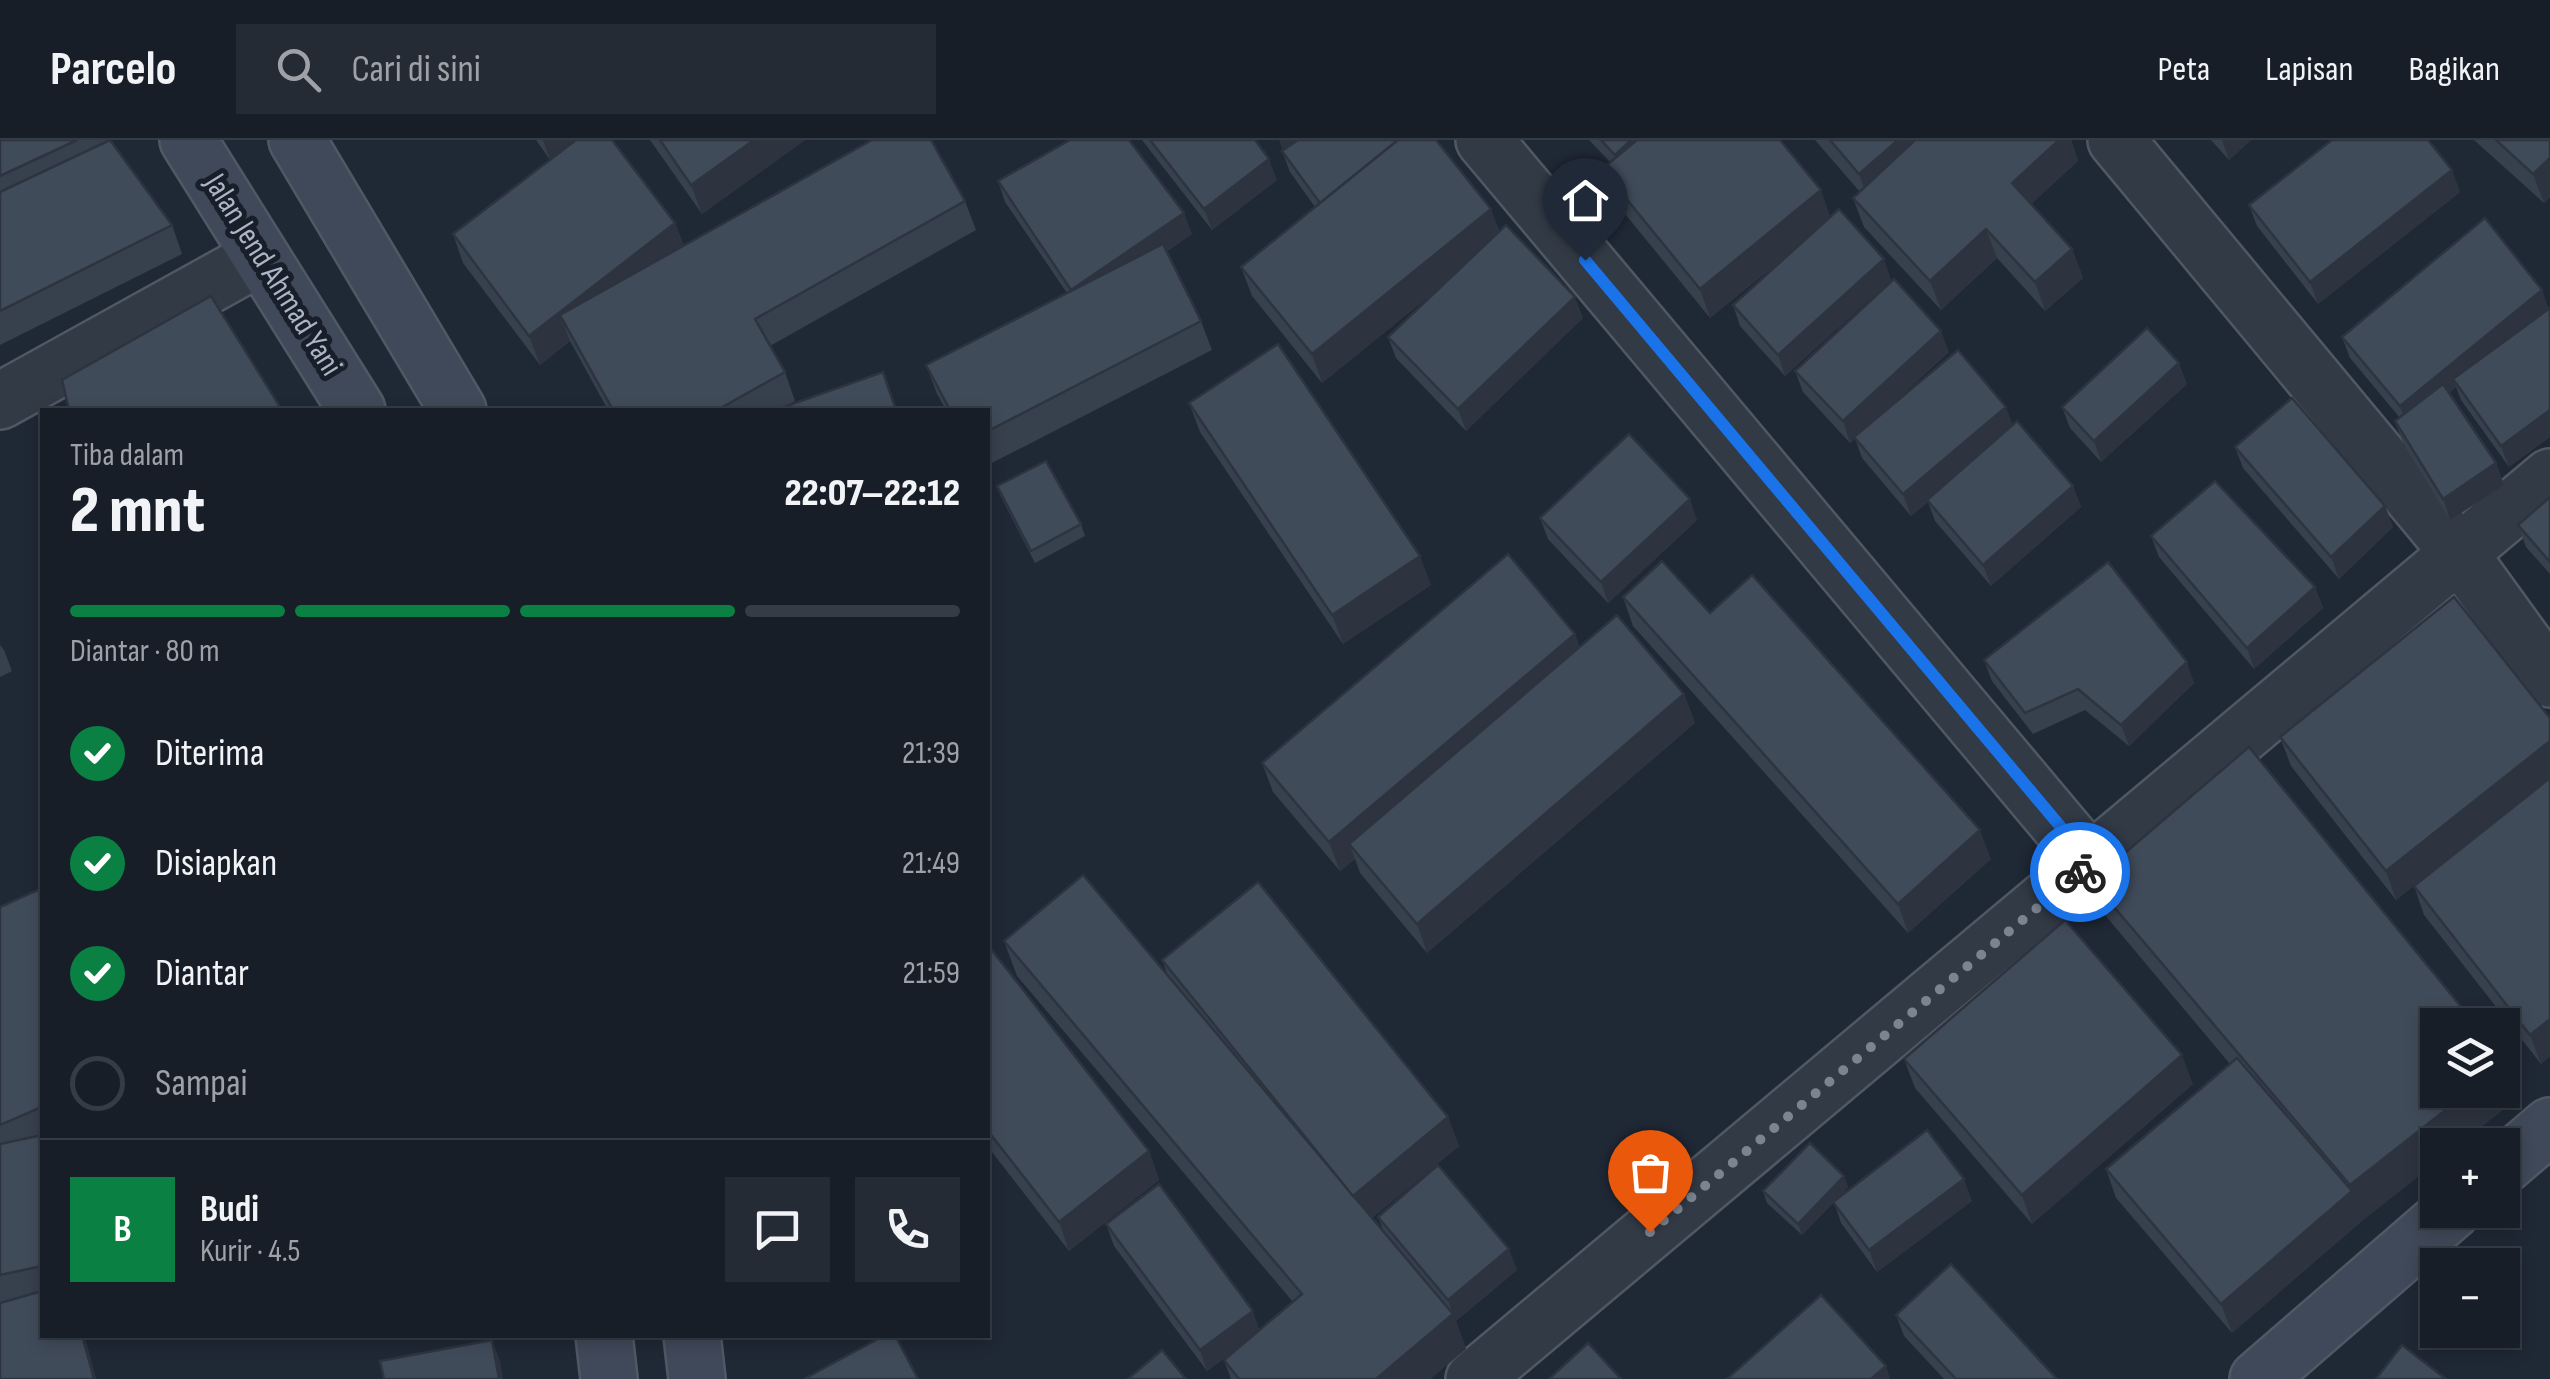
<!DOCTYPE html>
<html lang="id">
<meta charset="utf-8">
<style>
body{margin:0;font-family:"Sofia Sans Condensed",sans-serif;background:#242b34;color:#f1f3f6;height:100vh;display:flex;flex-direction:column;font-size:38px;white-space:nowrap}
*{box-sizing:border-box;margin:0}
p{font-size:32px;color:#9ea2a8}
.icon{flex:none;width:55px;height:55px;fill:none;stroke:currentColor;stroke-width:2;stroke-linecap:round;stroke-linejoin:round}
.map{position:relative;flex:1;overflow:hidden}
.panel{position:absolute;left:40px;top:268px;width:950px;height:930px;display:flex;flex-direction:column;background:#171e28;border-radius:0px;box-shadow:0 5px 15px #0003,0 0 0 2px #363c45}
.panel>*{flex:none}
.buttons{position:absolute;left:2420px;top:868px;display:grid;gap:20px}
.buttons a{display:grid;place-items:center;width:100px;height:100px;border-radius:0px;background:#171e28;box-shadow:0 5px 15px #0003,0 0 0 2px #363c45;font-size:50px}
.pin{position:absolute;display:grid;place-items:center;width:85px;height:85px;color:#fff;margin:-102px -42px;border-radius:50% 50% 50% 0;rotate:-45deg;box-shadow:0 0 10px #0007}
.pin .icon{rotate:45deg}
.courier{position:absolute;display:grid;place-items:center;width:100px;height:100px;margin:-50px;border:8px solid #1a73e8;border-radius:50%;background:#fff;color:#222;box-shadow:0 2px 12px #0007}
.headline em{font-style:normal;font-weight:800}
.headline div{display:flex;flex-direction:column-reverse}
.headline{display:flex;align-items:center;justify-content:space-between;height:170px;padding:0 30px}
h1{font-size:65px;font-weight:800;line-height:75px}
.bar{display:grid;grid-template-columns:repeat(4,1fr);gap:15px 10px;align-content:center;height:120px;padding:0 30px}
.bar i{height:12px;border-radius:8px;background:#363c45}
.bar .selected{background:#0b8043}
.bar p{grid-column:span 4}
.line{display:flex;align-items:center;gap:25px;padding:0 30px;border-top:2px solid #363c45}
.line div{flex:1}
.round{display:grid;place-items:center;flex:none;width:105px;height:105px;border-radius:0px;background:#242b34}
ol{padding:0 30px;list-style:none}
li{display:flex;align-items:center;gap:30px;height:110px}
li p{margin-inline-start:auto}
li .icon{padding:10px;border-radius:50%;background:#0b8043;color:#fff;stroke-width:4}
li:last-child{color:#9ea2a8}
li i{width:55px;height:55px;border:5px solid #363c45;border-radius:50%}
header{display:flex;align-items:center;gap:60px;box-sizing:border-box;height:140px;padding:0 50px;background:#171e28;border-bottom:2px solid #363c45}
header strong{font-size:48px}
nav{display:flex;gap:55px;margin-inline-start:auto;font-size:35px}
.search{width:700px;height:90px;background:#242b34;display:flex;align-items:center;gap:25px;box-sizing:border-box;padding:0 35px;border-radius:0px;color:#9ea2a8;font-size:38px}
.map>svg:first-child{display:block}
</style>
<header>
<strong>Parcelo</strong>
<div class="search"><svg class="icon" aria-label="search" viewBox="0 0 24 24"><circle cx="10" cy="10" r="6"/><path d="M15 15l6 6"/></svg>Cari di sini</div>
<nav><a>Peta</a><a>Lapisan</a><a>Bagikan</a></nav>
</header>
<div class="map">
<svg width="2550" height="1239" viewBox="0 0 2550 1239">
<rect width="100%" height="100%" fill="#1f2835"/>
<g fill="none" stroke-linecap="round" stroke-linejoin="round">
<g stroke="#505864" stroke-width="60">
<g id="street">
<path d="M1484 0 2091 723"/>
<path d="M2116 0 2459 413 2550 539"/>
<path d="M0 261 260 117"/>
<path d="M1474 1239 2550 337"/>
</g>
</g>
<g stroke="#505864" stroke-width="60">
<g id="secondary">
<path d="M188 0 357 270"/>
<path d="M297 0 458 270"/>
<path d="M2502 1027 2550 986"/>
<path d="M604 1195 609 1239"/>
<path d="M692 1195 697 1239"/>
<path d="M2258 1239 2453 1070"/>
</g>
</g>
<use href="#street" stroke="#323a46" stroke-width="55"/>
<use href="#secondary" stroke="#404959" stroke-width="55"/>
</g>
<g fill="#37404d">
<path d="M0 0H107L172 85 182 114 0 205Z"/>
<path d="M536 0H612L675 83 684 106 965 61 976 90 770 206 785 232 795 261 786 266 896 270H608L570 201 540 225 463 123 453 94 550 20Z"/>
<path d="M650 0H805L702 74Z"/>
<path d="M1142 0H1255L1277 40 1212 90Z"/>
<path d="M1589 0H1780L1830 77 1891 140 1785 236 1740 186 1733 165 1794 110 1710 178 1612 58 1602 29 1610 22Z"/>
<path d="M1815 0H2071L2078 21 2031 64 2072 109 2083 138 2045 171 1997 118 1941 170 1864 87 1853 58 1860 52Z"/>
<path d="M2211 0H2251L2229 20Z"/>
<path d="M2474 0H2550V57L2544 63Z"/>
<path d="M1282 11 1500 91 1583 178 1466 291 1396 218 1388 197 1437 150 1322 243 1252 156 1241 127 1315 67 1290 32Z"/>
<path d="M998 41 1192 94 1166 112 1201 181 1212 210 988 325V270H946L937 254 926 225 1067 153 1005 62Z"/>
<path d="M2460 52 2318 164 2257 86 2249 65Z"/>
<path d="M2542 150 2548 169 2550 168V297L2509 327 2461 260 2456 247 2449 253 2496 323 2504 345 2450 380 2403 303 2395 281 2400 278 2350 218 2342 197Z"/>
<path d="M1949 212 1883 272 2013 285 2073 346 2081 367 1991 446 1935 381 1928 362 1911 376 1862 318 1855 298 1850 303 1803 252 1795 231Z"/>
<path d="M2187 244 2101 322 2070 288 2062 267Z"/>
<path d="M1189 263 1431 445 1343 504 1200 292Z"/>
<path d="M2235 307 2385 366 2393 387 2339 439 2243 328Z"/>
<path d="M997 346 1081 384 1085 396 1035 423 1001 357Z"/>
<path d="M2550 357V434L2526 407 2518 385Z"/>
<path d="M1540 378 1697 380 1608 463 1548 399Z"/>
<path d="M2151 396 2315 447 2323 468 2254 529 2159 417Z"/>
<path d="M1623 457 1991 719 1908 793 1633 486Z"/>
<path d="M2454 457 2550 578V916L2541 924 2424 775 2414 746 2535 650 2396 760 2291 626 2280 597Z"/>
<path d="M0 505 4 510 12 531 0 537Z"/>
<path d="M1580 507 1684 554 1695 583 1427 813 1360 733 1355 719 1340 731 1273 652 1262 623Z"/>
<path d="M1984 520 2194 543 2129 606 2085 570 2033 594 1992 541Z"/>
<path d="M2092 741 2519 957 2363 1080 2232 1193 2116 1058 2106 1029 2230 924 2105 775Z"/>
<path d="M42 748V1195H84L96 1239H0V767Z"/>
<path d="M1004 801 1168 836 1162 820 1448 977 1459 1006 1372 1078 1384 1092 1378 1077 1517 1130 1456 1181 1466 1209 1430 1239H1231L1224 1220 1238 1208 1207 1231 1114 1106 1106 1084 1260 1190 1293 1162 1017 836Z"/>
<path d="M988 805 1149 1011 1159 1040 1069 1111 988 1007Z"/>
<path d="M1904 919 2193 944 2032 1084 1915 948Z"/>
<path d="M1844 1036 1848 1047 1838 1058 1972 1061 1877 1132 1841 1083 1834 1062 1802 1095 1767 1063 1763 1051Z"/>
<path d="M1896 1175 2057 1239H1944L1904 1196Z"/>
</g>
<g fill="#2d343f">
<path d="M543 0H580L550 20Z"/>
<path d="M754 0H805L702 74 691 45Z"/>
<path d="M1279 0H1297L1283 11Z"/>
<path d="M1631 0H1661L1623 36 1615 15Z"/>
<path d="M1898 0H1943L1869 63 1859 34Z"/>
<path d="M2059 0H2071L2078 21 2023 72 2012 43Z"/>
<path d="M2222 0H2251L2229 20Z"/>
<path d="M2550 18V57L2544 63 2533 34Z"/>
<path d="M1269 19 1277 40 1212 90 1204 69Z"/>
<path d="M2452 30 2460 52 2318 164 2310 142Z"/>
<path d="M1821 50 1831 79 1710 178 1700 149Z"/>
<path d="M1491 69 1502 98 1322 243 1312 214Z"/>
<path d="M1184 73 1192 94 1079 171 1071 150Z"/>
<path d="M675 83 686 112 560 175 570 201 540 225 529 196Z"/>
<path d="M1986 89 1997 118 1941 170 1930 141Z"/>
<path d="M2072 109 2083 138 2045 171 2035 142Z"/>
<path d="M1884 119 1891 140 1785 236 1778 215Z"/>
<path d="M2542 150 2550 172 2453 239 2456 247 2407 287 2400 266Z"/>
<path d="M1575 157 1583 178 1466 291 1458 269Z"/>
<path d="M1941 191 1949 212 1850 303 1843 281Z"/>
<path d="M2179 223 2187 244 2101 322 2094 301Z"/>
<path d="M2006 267 2014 288 1911 376 1903 354Z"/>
<path d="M2550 270V297L2509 327 2501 306Z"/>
<path d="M2496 323 2504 345 2450 380 2443 359Z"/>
<path d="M2073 346 2081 367 1991 446 1983 425Z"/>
<path d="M1690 359 1697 380 1608 463 1601 442Z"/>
<path d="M2385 366 2393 387 2339 439 2331 417Z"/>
<path d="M1420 416 1431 445 1343 504 1332 475Z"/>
<path d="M2315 447 2323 468 2254 529 2247 508Z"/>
<path d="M1575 494 1586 523 1349 704 1355 719 1340 731 1329 702Z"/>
<path d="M2187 522 2194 543 2129 606 2121 585Z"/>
<path d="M1684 554 1695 583 1427 813 1417 784Z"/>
<path d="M2550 601V638L2396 760 2386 731Z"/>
<path d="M1980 690 1991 719 1908 793 1898 764Z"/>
<path d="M2550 879V916L2541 924 2530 895Z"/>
<path d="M2182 915 2193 944 2032 1084 2022 1055Z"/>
<path d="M2506 922 2519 957 2458 1005H2438V1021L2363 1080 2232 1193 2221 1164 2352 1051 2350 1045 2471 950H2502V925Z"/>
<path d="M1448 977 1459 1006 1363 1085 1353 1056Z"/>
<path d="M1149 1011 1159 1040 1069 1111 1059 1082Z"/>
<path d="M1844 1036 1848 1047 1802 1095 1798 1084Z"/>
<path d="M1964 1039 1972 1061 1877 1132 1869 1110Z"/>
<path d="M1509 1109 1517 1130 1456 1181 1466 1209 1430 1239H1376L1453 1174 1448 1160Z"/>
<path d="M1253 1171 1260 1192 1207 1231 1200 1210Z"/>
<path d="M82 1195H84L96 1239H94Z"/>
<path d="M492 1200 500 1221 503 1239H499Z"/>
<path d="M1886 1226 1890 1239H1871Z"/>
</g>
<g fill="#404b5a" stroke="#2d343f" stroke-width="2.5">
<path d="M0 0H77L0 36Z"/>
<path d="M110 0 172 85 0 171V52Z"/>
<path d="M576 0H612L675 83 529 196 453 94Z"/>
<path d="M660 0H754L691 45Z"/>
<path d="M872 0H931L965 61 755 179 785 232 717 270H613L560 175Z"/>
<path d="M1070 0H1129L1184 73 1071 150 998 41Z"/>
<path d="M1150 0H1255L1269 19 1204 69Z"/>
<path d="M1298 0H1398L1320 63 1282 11Z"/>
<path d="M1398 0H1436L1491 69 1312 214 1241 127Z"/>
<path d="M1601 0H1631L1615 15Z"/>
<path d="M1637 0H1780L1821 50 1700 149 1602 29Z"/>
<path d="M1830 0H1898L1859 34Z"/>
<path d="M1915 0H2059L2012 43 2072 109 2035 142 1986 89 1930 141 1853 58Z"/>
<path d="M2332 0H2428L2452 30 2310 142 2249 65Z"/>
<path d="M2496 0H2550V18L2533 34Z"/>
<path d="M1839 69 1884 119 1778 215 1733 165Z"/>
<path d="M2485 78 2542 150 2400 266 2342 197Z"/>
<path d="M1506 85 1575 157 1458 269 1388 197Z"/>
<path d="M1163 104 1201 181 988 291V270H950L926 225Z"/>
<path d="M1894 139 1941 191 1843 281 1795 231Z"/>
<path d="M211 156 282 270H69L62 240Z"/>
<path d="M2550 168V270L2501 306 2453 239Z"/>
<path d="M2147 188 2179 223 2094 301 2062 267Z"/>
<path d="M1278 204 1420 416 1332 475 1189 263Z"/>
<path d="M1958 210 2006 267 1903 354 1854 297Z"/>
<path d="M883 232 896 270H775Z"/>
<path d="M2443 244 2496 323 2443 359 2395 281Z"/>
<path d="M2292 258 2385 366 2331 417 2235 307Z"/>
<path d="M2017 281 2073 346 1983 425 1927 360Z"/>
<path d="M1629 294 1690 359 1601 442 1540 378Z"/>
<path d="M1046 321 1081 384 1031 411 997 346Z"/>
<path d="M2215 341 2315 447 2247 508 2151 396Z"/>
<path d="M2550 357V422L2518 385Z"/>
<path d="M1508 414 1575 494 1329 702 1262 623Z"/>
<path d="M1662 421 1710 473 1752 435 1980 690 1898 764 1623 457Z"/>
<path d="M2108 422 2187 522 2121 585 2078 549 2025 573 1984 520Z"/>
<path d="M2454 457 2550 578V601L2386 731 2280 597Z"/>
<path d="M1617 475 1684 554 1417 784 1349 704Z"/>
<path d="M2249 607 2476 885H2438V950H2471L2350 1045 2092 741Z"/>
<path d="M2550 638V879L2530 895 2414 746Z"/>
<path d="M1083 735 1453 1174 1376 1239H1239L1224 1220 1302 1154 1004 801Z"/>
<path d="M1258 742 1448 977 1353 1056 1162 820Z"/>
<path d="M42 748V967L0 985V767Z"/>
<path d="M2065 780 2182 915 2022 1055 1904 919Z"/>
<path d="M988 805 1149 1011 1059 1082 988 991Z"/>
<path d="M2237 918 2352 1051 2221 1164 2106 1029Z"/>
<path d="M1927 990 1964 1039 1869 1110 1833 1062Z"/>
<path d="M42 995V1126L0 1135V1004Z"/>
<path d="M1810 1003 1844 1036 1798 1084 1763 1051Z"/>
<path d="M1438 1025 1509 1109 1448 1160 1378 1077Z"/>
<path d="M1159 1044 1253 1171 1200 1210 1106 1084Z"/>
<path d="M1951 1124 2057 1239H1956L1896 1175Z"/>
<path d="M42 1151V1195H82L94 1239H0V1163Z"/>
<path d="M1821 1155 1886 1226 1871 1239H1727Z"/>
<path d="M885 1195H895L918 1239H804Z"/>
<path d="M492 1200 499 1239H384L380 1221Z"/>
<path d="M1588 1203 1621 1239H1549Z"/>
<path d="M2402 1205 2446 1239H2376Z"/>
<path d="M1162 1210 1186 1239H1128Z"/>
</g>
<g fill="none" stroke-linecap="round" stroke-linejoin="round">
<path stroke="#7b8491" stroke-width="10" stroke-dasharray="0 18" d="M1650 1092 2080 732"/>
<path stroke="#1a73e8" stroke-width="12" d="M1585 120 2091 723 2080 732"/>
</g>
<g text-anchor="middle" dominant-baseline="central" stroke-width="10" stroke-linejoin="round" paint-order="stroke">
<g font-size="32" fill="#acb5c3" stroke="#181f2a">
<text transform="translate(273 135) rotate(58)">Jalan Jend Ahmad Yani</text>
</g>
</g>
</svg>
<div class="buttons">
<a><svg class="icon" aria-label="layers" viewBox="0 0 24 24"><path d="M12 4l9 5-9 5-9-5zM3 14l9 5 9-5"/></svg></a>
<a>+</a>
<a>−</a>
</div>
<div class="pin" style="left:1650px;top:1092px;background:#ea580c"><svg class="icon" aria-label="bag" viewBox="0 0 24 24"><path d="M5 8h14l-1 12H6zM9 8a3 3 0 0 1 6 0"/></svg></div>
<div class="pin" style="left:1585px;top:120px;background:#1f2937"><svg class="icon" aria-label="home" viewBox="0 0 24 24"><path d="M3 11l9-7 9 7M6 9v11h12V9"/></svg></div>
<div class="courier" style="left:2080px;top:732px"><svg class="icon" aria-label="bike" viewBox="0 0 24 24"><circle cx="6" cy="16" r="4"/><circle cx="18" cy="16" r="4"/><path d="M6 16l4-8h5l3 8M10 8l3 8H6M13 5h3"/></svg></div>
<section class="panel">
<div class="headline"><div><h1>2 mnt</h1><p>Tiba dalam</p></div><em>22:07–22:12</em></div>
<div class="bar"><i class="selected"></i><i class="selected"></i><i class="selected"></i><i></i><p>Diantar · 80 m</p></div>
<ol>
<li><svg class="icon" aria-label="check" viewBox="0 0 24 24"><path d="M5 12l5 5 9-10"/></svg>Diterima<p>21:39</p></li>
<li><svg class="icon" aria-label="check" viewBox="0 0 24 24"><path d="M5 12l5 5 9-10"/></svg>Disiapkan<p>21:49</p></li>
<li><svg class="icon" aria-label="check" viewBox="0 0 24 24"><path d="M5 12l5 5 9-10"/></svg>Diantar<p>21:59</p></li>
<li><i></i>Sampai</li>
</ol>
<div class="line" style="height:180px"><b class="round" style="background:#0b8043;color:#fff">B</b><div><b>Budi</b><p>Kurir · 4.5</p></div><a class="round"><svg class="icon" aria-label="chat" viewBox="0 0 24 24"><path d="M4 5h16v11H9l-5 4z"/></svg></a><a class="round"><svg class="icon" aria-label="phone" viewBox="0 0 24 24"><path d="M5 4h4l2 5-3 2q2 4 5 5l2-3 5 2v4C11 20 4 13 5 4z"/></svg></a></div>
</section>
</div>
